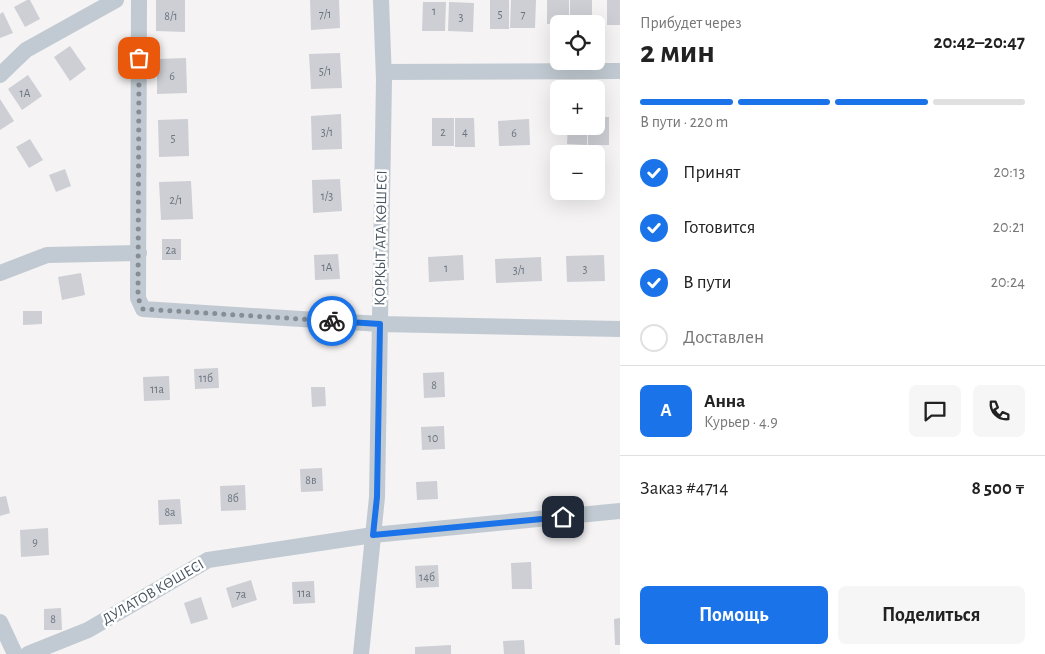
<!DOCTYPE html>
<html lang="ru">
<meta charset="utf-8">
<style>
body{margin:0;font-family:"Alegreya Sans",sans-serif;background:#f6f6f6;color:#222;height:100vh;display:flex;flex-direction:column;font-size:19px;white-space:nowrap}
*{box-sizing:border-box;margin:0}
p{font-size:16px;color:#767676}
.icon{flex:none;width:28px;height:28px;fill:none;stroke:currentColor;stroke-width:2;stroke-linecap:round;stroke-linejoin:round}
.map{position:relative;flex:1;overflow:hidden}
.sheet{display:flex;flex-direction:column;background:#fff;width:425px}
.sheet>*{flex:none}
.buttons{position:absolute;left:550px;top:15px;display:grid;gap:10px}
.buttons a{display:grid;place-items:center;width:55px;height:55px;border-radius:8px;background:#fff;box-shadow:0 5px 20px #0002;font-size:25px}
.pin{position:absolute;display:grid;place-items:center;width:42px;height:42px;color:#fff;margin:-21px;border-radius:10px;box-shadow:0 2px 8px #0006}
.courier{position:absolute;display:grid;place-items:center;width:50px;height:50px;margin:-25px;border:4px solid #1a73e8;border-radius:50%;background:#fff;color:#222;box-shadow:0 1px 6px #0007}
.headline em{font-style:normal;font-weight:700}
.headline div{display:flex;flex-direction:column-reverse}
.headline{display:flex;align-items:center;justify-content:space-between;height:85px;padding:0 20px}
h1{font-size:32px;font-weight:700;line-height:38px}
.bar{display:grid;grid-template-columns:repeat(4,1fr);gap:8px 5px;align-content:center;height:60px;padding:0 20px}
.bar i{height:6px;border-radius:4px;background:#e0e0e0}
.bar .selected{background:#1a73e8}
.bar p{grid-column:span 4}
.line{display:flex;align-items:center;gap:12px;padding:0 20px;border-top:1px solid #e0e0e0}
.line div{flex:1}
.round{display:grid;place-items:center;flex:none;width:52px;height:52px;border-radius:8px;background:#f6f6f6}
ol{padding:0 20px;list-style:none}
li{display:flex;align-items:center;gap:15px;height:55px}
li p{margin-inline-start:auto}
li .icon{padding:5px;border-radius:50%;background:#1a73e8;color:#fff;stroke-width:4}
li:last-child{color:#767676}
li i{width:28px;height:28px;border:2px solid #e0e0e0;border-radius:50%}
.action{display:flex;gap:10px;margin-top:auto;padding:10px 20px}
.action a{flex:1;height:58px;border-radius:8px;background:#1a73e8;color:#fff;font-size:20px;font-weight:700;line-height:58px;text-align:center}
.action a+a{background:#f6f6f6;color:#222}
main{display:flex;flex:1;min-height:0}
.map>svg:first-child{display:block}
</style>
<main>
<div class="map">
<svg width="620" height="654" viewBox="0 0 620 654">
<rect width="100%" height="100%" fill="#f5f3f3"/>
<g fill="#cdcfd5">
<path d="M27 0H30L40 19 25 27 14 7Z"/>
<path d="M156 0H185V32L156 31Z"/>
<path d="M310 0H339L340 28 311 30Z"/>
<rect x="490" y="0" width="19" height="29"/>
<path d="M511 0H536L535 28H510Z"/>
<rect x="547" y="0" width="22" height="24"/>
<rect x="570" y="0" width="22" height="24"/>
<rect x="607" y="0" width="13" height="25"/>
<path d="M423 2H446L445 31H422Z"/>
<path d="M449 2 474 3 473 32 448 31Z"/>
<path d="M3 12 13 33 0 38V14Z"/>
<path d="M70 46 86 69 70 81 54 57Z"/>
<path d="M340 53 342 88 311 89 309 54Z"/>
<path d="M186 58 187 93 157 94V59Z"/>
<path d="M28 75 42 96 22 110 8 89Z"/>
<path d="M0 99 14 121 0 130Z"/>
<path d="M341 114 342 149 312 150 311 116Z"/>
<path d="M596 117H609V145H588V126H596Z"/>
<rect x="432" y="118" width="22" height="28"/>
<path d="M455 118H474L475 147H455Z"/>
<path d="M188 119 189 156 159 157 158 120Z"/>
<path d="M529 119 530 145 499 146 498 121Z"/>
<path d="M568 126H587V145L567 144Z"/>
<path d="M30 139 43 160 29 168 16 147Z"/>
<path d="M65 169 71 186 56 192 49 175Z"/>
<path d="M340 179 342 211 313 213 312 180Z"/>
<path d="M191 181 193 219 161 220 159 182Z"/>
<rect x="162" y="239" width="19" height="21"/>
<path d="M338 254 340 279 315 280 314 255Z"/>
<path d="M463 255 464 280 429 282 428 257Z"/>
<path d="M604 255 605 281 567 282 566 256Z"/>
<path d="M541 257 542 281 496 283 495 259Z"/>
<path d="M81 273 85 295 62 300 58 277Z"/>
<path d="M23 311H42V324L23 325Z"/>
<path d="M218 368 219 388 195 389 194 369Z"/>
<path d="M444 372 445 397 424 398 423 373Z"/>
<path d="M169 376 170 400 144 401 143 377Z"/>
<path d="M311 387H325L326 406 312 407Z"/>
<path d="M444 426 445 449 422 450 421 427Z"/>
<path d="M322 468 323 491 301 492 300 469Z"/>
<path d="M437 481 438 499 417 500 416 482Z"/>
<path d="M245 485 246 510 221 511 220 486Z"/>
<path d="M6 496 10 513 0 516V497Z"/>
<path d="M180 499 182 524 159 525 158 500Z"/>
<path d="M48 528 49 555 21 557 20 530Z"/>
<path d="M531 562 532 589H512L511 563Z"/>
<path d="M438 565 439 587 416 588 415 566Z"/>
<path d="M251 580 257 600 232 608 226 588Z"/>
<path d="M314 581 315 603 293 604 292 582Z"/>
<path d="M201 597 208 619 191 624 184 603Z"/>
<path d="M61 608 62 630H44V609Z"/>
<path d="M620 618V645H615L614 619Z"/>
<path d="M524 640 525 654H504L503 641Z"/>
<path d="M451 645V654H415V647Z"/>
</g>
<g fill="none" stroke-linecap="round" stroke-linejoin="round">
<g stroke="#c1cad2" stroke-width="16">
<path d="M139 0 138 298 143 309 380 324 620 329"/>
<path d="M384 72 620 71"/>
<path d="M0 75 26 50 116 0"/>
<path d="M0 273 47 255 139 253"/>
<path d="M0 622 15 654"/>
<path d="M28 654 88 630 208 560 373 535 620 511"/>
<path d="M361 654 377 497 384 80 381 0"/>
</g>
</g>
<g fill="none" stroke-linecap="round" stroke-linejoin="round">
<path stroke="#868d94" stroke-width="5" stroke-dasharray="0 9" d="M139 58 138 298 143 309 332 321"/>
<path stroke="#1a73e8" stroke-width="6" d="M332 321 380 324 377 497 373 535 563 517"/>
</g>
<g text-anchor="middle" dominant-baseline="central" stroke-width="5" stroke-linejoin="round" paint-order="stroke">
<g font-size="12" fill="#6b747e">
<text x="434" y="11">1</text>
<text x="325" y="14">7/1</text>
<text x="500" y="14">5</text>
<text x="523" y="14">7</text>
<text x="171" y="16">8/1</text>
<text x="461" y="17">3</text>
<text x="325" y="71">5/1</text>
<text x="172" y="76">6</text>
<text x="25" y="93">1А</text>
<text x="327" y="132">3/1</text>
<text x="443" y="132">2</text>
<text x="465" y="132">4</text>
<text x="514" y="133">6</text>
<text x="173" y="138">5</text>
<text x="327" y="196">1/3</text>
<text x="176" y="200">2/1</text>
<text x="171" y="250">2а</text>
<text x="327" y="267">1А</text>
<text x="446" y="268">1</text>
<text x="585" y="269">3</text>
<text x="519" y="270">3/1</text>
<text x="206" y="378">11б</text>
<text x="434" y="385">8</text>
<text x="157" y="389">11а</text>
<text x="433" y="438">10</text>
<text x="311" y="480">8в</text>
<text x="233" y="498">8б</text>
<text x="170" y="512">8а</text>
<text x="35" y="542">9</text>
<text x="427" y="577">14б</text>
<text x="304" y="593">11а</text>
<text x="241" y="594">7а</text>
<text x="53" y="619">8</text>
</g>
<g font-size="15" fill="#4a5661" stroke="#fff">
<text transform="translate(381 238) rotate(-89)">ҚОРҚЫТ АТА КӨШЕСІ</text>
<text transform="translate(153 592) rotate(-30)">ДУЛАТОВ КӨШЕСІ</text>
</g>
</g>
</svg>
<div class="buttons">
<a><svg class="icon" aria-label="locate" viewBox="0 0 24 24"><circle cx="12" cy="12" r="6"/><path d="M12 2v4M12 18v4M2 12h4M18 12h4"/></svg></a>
<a>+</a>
<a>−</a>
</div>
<div class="pin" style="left:139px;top:58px;background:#ea580c"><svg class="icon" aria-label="bag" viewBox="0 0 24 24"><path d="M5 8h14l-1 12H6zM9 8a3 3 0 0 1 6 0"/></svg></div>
<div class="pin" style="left:563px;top:517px;background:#1f2937"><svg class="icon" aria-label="home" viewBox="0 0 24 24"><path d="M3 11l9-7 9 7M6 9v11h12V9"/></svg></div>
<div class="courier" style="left:332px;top:321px"><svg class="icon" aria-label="bike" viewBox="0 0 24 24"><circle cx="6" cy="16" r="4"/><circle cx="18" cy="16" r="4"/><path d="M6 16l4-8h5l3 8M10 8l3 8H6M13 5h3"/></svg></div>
</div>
<section class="sheet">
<div class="headline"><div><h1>2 мин</h1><p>Прибудет через</p></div><em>20:42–20:47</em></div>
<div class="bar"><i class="selected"></i><i class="selected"></i><i class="selected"></i><i></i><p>В пути · 220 m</p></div>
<ol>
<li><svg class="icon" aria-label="check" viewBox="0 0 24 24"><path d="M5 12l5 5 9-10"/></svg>Принят<p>20:13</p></li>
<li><svg class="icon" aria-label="check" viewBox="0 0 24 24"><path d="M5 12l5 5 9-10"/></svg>Готовится<p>20:21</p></li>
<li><svg class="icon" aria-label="check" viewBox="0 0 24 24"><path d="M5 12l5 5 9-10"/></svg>В пути<p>20:24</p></li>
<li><i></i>Доставлен</li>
</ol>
<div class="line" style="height:90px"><b class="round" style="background:#1a73e8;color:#fff">А</b><div><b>Анна</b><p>Курьер · 4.9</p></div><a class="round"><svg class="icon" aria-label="chat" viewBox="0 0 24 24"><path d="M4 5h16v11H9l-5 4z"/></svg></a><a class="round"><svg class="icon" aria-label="phone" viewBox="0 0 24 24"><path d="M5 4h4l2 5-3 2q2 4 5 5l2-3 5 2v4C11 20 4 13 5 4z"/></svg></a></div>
<div class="line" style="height:65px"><div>Заказ #4714</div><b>8 500 ₸</b></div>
<div class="action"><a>Помощь</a><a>Поделиться</a></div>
</section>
</main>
